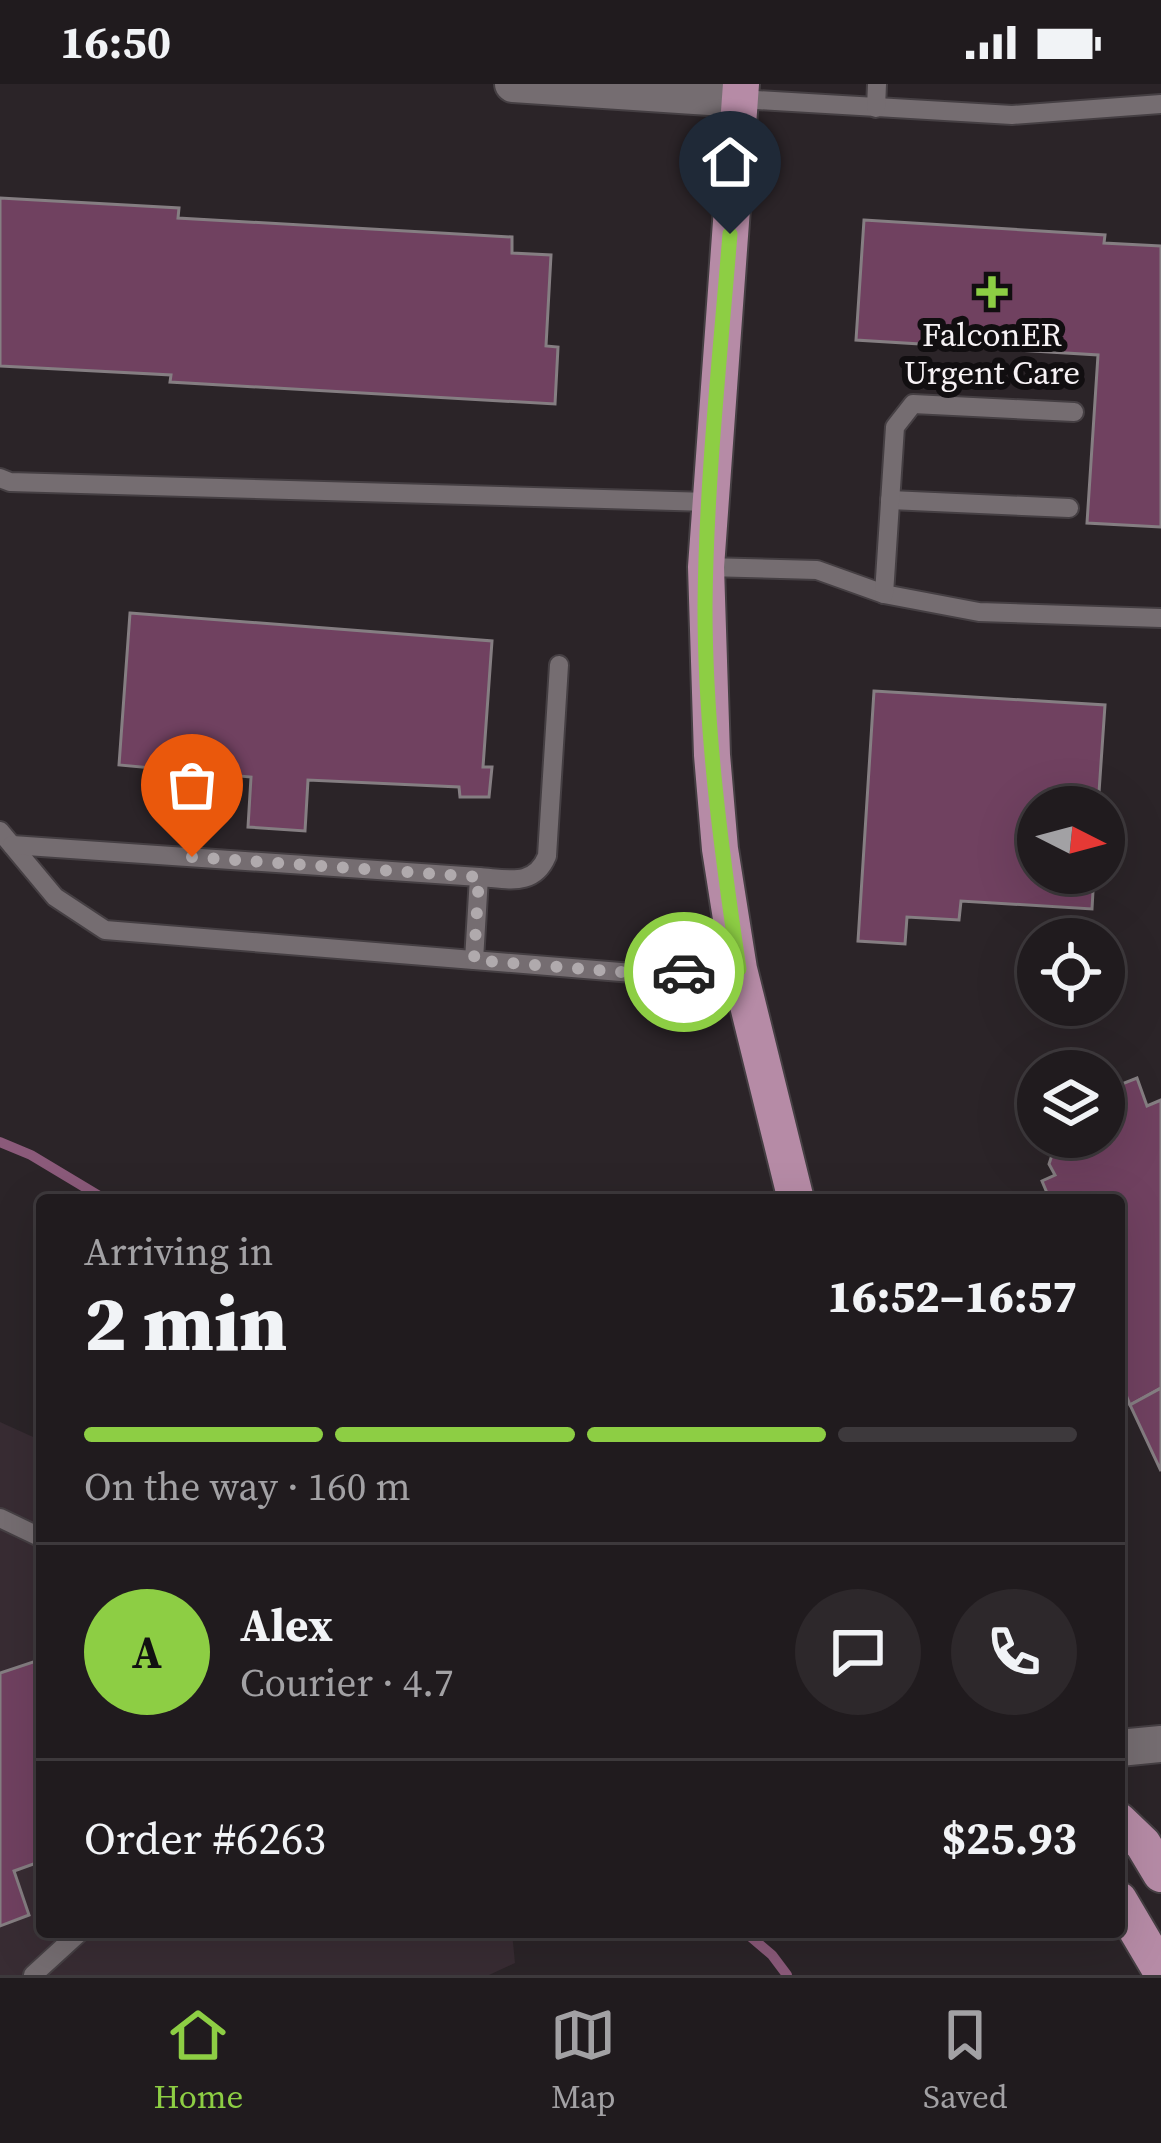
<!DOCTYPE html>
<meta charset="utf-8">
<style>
body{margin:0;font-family:"Source Serif 4",serif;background:#2d282b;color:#f1f3f6;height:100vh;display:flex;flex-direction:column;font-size:45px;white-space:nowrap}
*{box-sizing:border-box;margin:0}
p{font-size:39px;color:#a2a1a4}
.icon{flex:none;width:66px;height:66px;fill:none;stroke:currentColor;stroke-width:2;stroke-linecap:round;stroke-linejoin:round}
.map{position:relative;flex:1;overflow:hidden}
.sheet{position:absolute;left:36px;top:1110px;width:1089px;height:744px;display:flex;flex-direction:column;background:#201b1e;border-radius:12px;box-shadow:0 12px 48px #0002,0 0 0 3px #3d393c}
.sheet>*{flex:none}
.needle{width:78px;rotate:96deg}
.controls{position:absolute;left:1017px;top:702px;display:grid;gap:24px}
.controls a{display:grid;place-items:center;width:108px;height:108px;border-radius:50%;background:#201b1e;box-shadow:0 12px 48px #0002,0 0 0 3px #3d393c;font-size:60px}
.pin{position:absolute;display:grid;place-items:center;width:102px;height:102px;color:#fff;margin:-123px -51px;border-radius:50% 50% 50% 0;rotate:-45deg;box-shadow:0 0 12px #0007}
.pin .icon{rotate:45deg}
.courier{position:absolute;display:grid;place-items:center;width:120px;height:120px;margin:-60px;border:9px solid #8dce44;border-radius:50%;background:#fff;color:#222;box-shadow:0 3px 15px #0007}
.head em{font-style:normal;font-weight:800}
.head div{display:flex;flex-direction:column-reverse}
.head{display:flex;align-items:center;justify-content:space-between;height:204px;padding:0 48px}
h1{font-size:78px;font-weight:800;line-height:90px}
.bar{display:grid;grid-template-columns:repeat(4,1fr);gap:18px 12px;align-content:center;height:144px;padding:0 48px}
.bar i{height:15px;border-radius:9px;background:#3d393c}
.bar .active{background:#8dce44}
.bar p{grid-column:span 4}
.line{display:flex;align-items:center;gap:30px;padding:0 48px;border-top:3px solid #3d393c}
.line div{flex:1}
.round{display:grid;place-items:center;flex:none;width:126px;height:126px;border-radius:63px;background:#2d282b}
.status{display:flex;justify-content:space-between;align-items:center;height:84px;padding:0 60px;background:#201b1e;direction:ltr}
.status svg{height:33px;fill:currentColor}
.dock{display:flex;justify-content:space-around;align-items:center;height:168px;border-top:3px solid #3d393c;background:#201b1e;font-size:33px;color:#a2a1a4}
.dock a{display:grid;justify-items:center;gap:6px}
.dock .active{color:#8dce44}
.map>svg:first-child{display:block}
</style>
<div class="status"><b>16:50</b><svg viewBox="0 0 49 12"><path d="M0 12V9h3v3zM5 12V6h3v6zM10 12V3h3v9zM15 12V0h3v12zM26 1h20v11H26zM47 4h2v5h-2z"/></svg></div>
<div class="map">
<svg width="1161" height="1891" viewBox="0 0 1161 1891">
<rect width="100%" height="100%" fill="#2b2428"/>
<path fill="#382c33" d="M0 1338 42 1357V1848H512L515 1879 489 1891H0Z"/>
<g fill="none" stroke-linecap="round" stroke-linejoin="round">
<g stroke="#8b5a7a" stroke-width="10">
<path d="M0 1058 31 1071 106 1116"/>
<path d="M745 1848 772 1871 787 1891"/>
</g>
</g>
<g fill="#704160" stroke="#857e82" stroke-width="3">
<path d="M0 114 179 124 178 134 512 153V169L551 171 546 262 558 263 555 320 170 298 171 291 0 282Z"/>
<path d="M864 136 1105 151 1104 159 1161 162V443L1087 439 1098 271 856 256Z"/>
<path d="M130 529 492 557 483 683H492L489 713H460L459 703 308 696 305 747 248 743 251 693 119 681Z"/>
<path d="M874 607 1105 621 1098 723H1038V789H1094L1092 825 961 817 959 836 907 833 905 860 858 857Z"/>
<path d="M1137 994 1147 1022 1161 1016V1304L1130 1321 1119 1293V1116H1050L1042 1097 1055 1091 1049 1080 1058 1053H1104V1007Z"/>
<path d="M1161 1304V1387L1130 1321Z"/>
<path d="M42 1575V1777L14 1787 29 1831 0 1842V1589Z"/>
</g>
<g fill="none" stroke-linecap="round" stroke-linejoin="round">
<g stroke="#453f43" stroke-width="22">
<g id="lane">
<path d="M740 15 1012 31 1161 20"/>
<path d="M876 24 877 0"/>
<path d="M0 394 10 398 709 418"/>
<path d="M890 416 1069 424"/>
<path d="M706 483 817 486 884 510 979 528 1161 534"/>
<path d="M884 510 895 343 913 320 1074 328"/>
<path d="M0 747 55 813 105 846 645 890 739 885"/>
<path d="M12 761 479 793 474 876"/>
<path d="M479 793C509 795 534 803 547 772L559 581"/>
<path d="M0 1434 42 1454"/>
<path d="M33 1891 80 1848"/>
</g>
</g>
<g stroke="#453f43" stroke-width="40">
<path id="street" d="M1119 1664 1161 1660"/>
</g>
<g stroke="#453f43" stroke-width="40">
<path id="secondary" d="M513 0 740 15"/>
</g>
<g stroke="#453f43" stroke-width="40">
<g id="primary">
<path d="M741 0 706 483 712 671 720 765 739 885 796 1116"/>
<path d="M1119 1737 1143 1760 1161 1790"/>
<path d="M1119 1816 1161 1887"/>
</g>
</g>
<use href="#lane" stroke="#756d71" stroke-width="18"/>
<use href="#street" stroke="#756d71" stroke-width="36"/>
<use href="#secondary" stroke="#756d71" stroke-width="36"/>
<use href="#primary" stroke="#b68ba6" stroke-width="36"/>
</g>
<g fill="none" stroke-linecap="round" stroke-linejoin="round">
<path stroke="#b0aaad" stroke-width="12" stroke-dasharray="0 21.6" d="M192 773 479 793 474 876 645 890 684 888"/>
<path stroke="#8dce44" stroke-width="15" d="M684 888 739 885C721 765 705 644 705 523 706 398 720 274 730 150"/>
</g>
<path fill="#8dce44" stroke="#110e10" stroke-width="4.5" d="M986 190h12v12h12v12h-12v12h-12v-12h-12v-12h12z"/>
<g text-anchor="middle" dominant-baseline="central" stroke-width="12" stroke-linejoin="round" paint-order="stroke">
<g font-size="33" fill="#f7f2f5" stroke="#110e10">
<text x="992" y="250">FalconER<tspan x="992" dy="38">Urgent Care</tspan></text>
</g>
</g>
</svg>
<div class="controls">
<a><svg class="needle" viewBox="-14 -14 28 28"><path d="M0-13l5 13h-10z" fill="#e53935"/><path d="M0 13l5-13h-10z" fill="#a2a1a4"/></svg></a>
<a><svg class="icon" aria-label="locate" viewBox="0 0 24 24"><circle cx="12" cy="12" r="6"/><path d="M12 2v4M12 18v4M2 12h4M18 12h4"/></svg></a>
<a><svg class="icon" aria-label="layers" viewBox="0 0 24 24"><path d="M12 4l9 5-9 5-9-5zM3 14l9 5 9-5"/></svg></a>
</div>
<div class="pin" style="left:192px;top:773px;background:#ea580c"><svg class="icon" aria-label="bag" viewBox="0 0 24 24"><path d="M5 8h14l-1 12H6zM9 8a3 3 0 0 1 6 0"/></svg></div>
<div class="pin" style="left:730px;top:150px;background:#1f2937"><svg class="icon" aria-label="home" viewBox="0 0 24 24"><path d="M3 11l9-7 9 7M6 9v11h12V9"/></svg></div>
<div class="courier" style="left:684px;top:888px"><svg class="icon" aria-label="car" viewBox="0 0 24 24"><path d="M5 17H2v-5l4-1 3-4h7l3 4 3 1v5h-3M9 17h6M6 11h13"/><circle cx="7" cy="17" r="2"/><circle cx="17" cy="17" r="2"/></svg></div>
<section class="sheet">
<div class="head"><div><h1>2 min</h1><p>Arriving in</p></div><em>16:52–16:57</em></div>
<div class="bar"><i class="active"></i><i class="active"></i><i class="active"></i><i></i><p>On the way · 160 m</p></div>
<div class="line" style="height:216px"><b class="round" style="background:#8dce44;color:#111">A</b><div><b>Alex</b><p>Courier · 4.7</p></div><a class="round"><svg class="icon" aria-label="chat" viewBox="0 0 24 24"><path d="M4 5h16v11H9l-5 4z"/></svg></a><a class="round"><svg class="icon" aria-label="phone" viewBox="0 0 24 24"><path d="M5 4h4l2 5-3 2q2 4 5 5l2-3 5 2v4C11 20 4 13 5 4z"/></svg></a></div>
<div class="line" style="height:156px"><div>Order #6263</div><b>$25.93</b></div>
</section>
</div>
<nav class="dock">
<a class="active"><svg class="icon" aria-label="home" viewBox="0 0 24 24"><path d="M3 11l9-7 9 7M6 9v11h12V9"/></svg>Home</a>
<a><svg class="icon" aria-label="map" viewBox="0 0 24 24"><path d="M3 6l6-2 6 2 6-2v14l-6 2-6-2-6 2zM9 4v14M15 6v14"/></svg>Map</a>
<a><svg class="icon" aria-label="saved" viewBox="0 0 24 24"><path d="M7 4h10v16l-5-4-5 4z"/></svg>Saved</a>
</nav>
